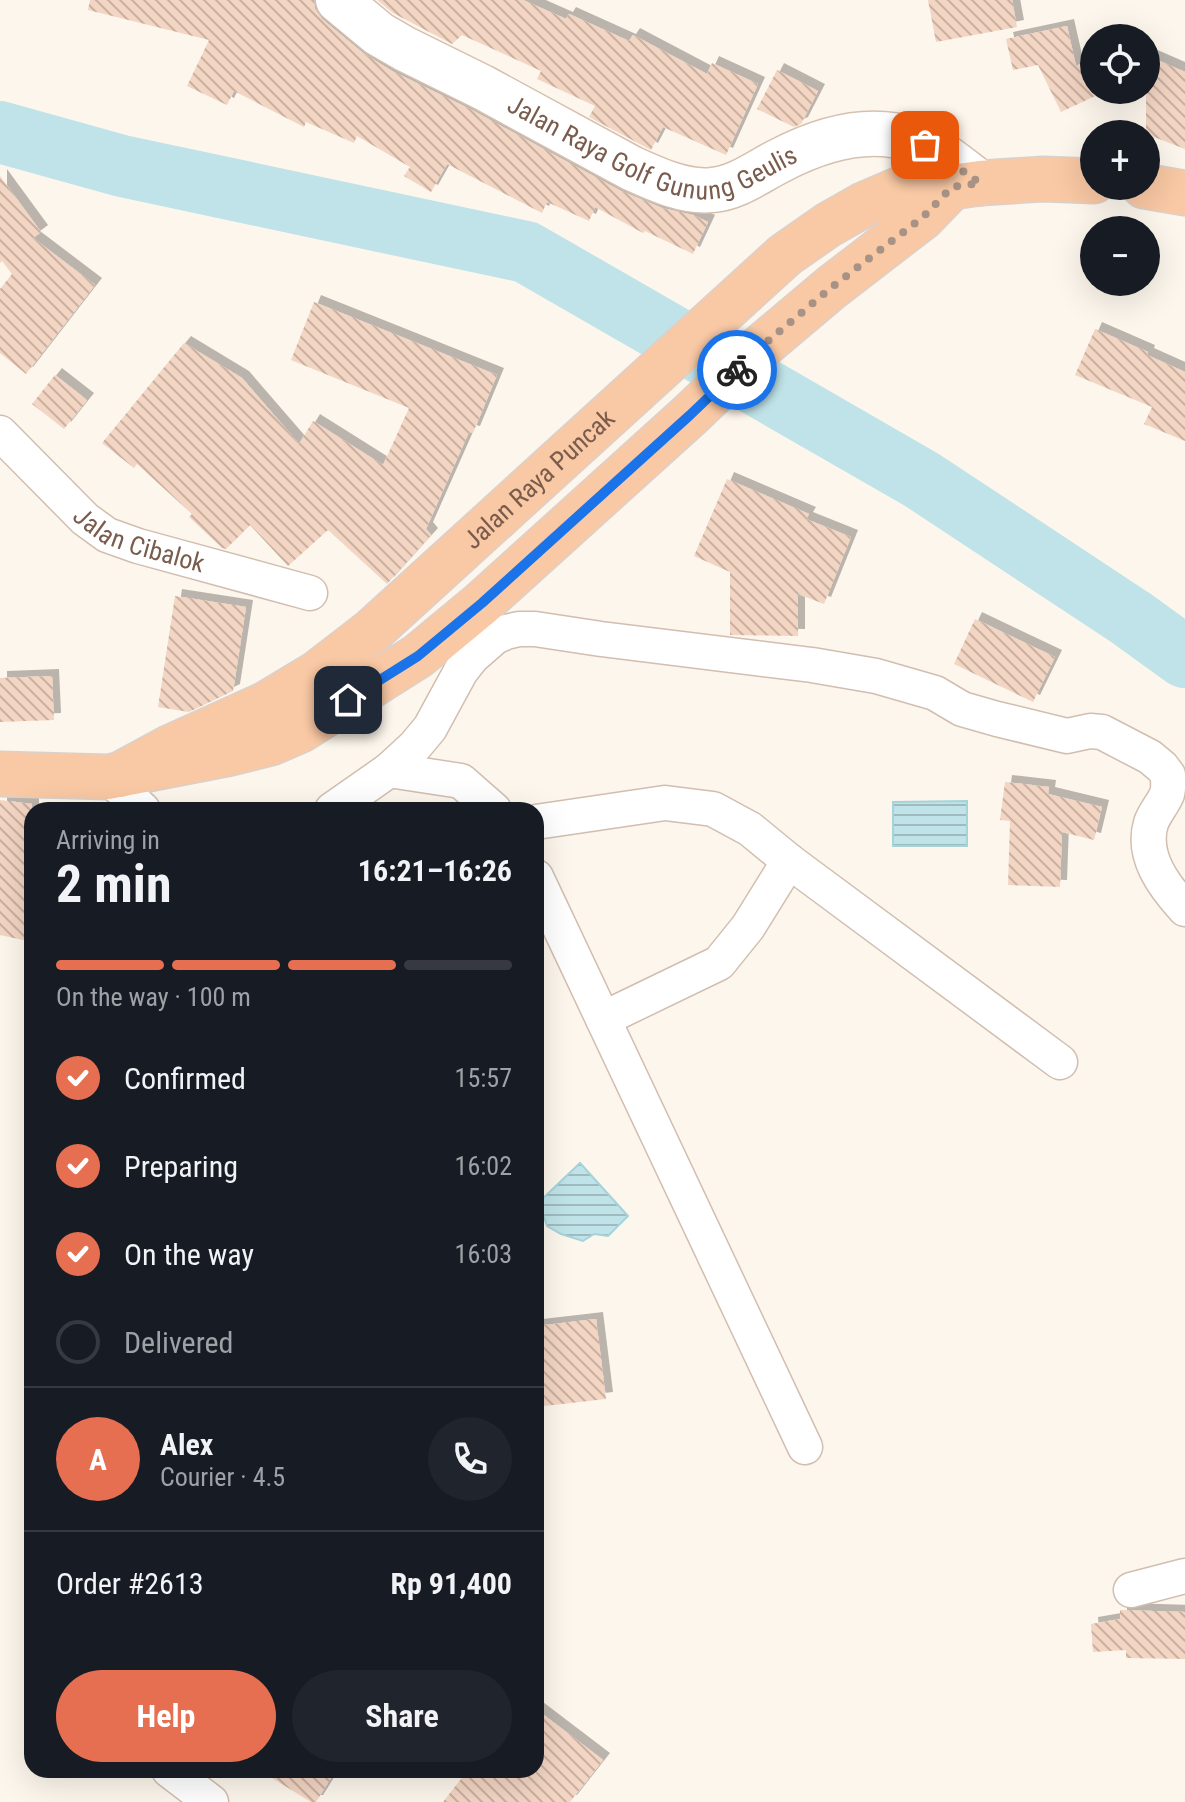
<!DOCTYPE html>
<meta charset="utf-8">
<style>
body{margin:0;font-family:"Roboto Condensed",sans-serif;background:#20242c;color:#f1f3f6;height:100vh;display:flex;flex-direction:column;font-size:30px;white-space:nowrap}
*{box-sizing:border-box;margin:0}
p{font-size:26px;color:#9ea1a6}
.icon{flex:none;width:44px;height:44px;fill:none;stroke:currentColor;stroke-width:2;stroke-linecap:round;stroke-linejoin:round}
.map{position:relative;flex:1;overflow:hidden}
.sheet{position:absolute;left:24px;top:802px;width:520px;height:976px;display:flex;flex-direction:column;background:#171b24;border-radius:24px;box-shadow:0 8px 32px #0002}
.sheet>*{flex:none}
.controls{position:absolute;left:1080px;top:24px;display:grid;gap:16px}
.controls a{display:grid;place-items:center;width:80px;height:80px;border-radius:50%;background:#171b24;box-shadow:0 8px 32px #0002;font-size:40px}
.pin{position:absolute;display:grid;place-items:center;width:68px;height:68px;color:#fff;margin:-34px;border-radius:16px;box-shadow:0 4px 12px #0006}
.courier{position:absolute;display:grid;place-items:center;width:80px;height:80px;margin:-40px;border:6px solid #1a73e8;border-radius:50%;background:#fff;color:#222;box-shadow:0 2px 10px #0007}
.summary em{font-style:normal;font-weight:700}
.summary div{display:flex;flex-direction:column-reverse}
.summary{display:flex;align-items:center;justify-content:space-between;height:136px;padding:0 32px}
h1{font-size:52px;font-weight:700;line-height:60px}
.bar{display:grid;grid-template-columns:repeat(4,1fr);gap:12px 8px;align-content:center;height:96px;padding:0 32px}
.bar i{height:10px;border-radius:6px;background:#363941}
.bar .selected{background:#e76f51}
.bar p{grid-column:span 4}
.line{display:flex;align-items:center;gap:20px;padding:0 32px;border-top:2px solid #363941}
.line div{flex:1}
.round{display:grid;place-items:center;flex:none;width:84px;height:84px;border-radius:42px;background:#20242c}
ol{padding:0 32px;list-style:none}
li{display:flex;align-items:center;gap:24px;height:88px}
li p{margin-inline-start:auto}
li .icon{padding:8px;border-radius:50%;background:#e76f51;color:#fff;stroke-width:4}
li:last-child{color:#9ea1a6}
li i{width:44px;height:44px;border:4px solid #363941;border-radius:50%}
.primary-button{display:flex;gap:16px;margin-top:auto;padding:16px 32px}
.primary-button a{flex:1;height:92px;border-radius:48px;background:#e76f51;color:#fff;font-size:32px;font-weight:700;line-height:92px;text-align:center}
.primary-button a+a{background:#20242c;color:#f1f3f6}
.map>svg:first-child{display:block}
</style>
<div class="map">
<svg width="1185" height="1802" viewBox="0 0 1185 1802">
<defs>
<pattern id="water-rules" width="6" height="5" patternUnits="userSpaceOnUse" patternTransform="scale(2)"><rect width="6" height="5" fill="#bfe3e8"/><path d="M0 2.5h6" fill="none" stroke="#a0bbbe"/></pattern>
<pattern id="building-back-hatch" width="6" height="6" patternUnits="userSpaceOnUse" patternTransform="scale(2)"><rect width="6" height="6" fill="#f3d5c3"/><path d="M-1 5l2 2M0 0l6 6M5-1l2 2" fill="none" stroke="#cab0a1"/></pattern>
<filter id="shadow"><feDropShadow dx="7" dy="-7" stdDeviation="0" flood-color="#0004"/></filter>
</defs>
<rect width="100%" height="100%" fill="#fdf6ec"/>
<g fill="url(#water-rules)" stroke="#a5d3da" stroke-width="2">
<path d="M967 801V846H893V802Z"/>
<path d="M580 1163 628 1216 608 1236 594 1234 583 1241 561 1234 547 1226 539 1202Z"/>
</g>
<g fill="none" stroke-linecap="round" stroke-linejoin="round">
<path stroke="#bfe3e8" stroke-width="62" d="M0 132 122 166 526 252 922 480 1131 618 1185 657"/>
</g>
<g fill="url(#building-back-hatch)" filter="url(#shadow)">
<path d="M90 0H314L315 9 322 19 363 53 392 71 470 109 621 191 662 208 693 215 708 222 693 254 645 231 643 233 595 207 589 221 547 202 542 213 447 164 431 192 404 176 410 167 357 136 354 143 306 122 304 127 234 91 227 105 187 86 209 40 88 10Z"/>
<path d="M377 0H523L566 19 569 14 629 41 633 35 707 74 712 63 758 84 726 155 663 127 651 150 589 117 595 106 537 79 541 71 462 35 452 44 393 13Z"/>
<path d="M928 0H1012L1017 27 936 42Z"/>
<path d="M1067 26 1076 66 1094 57V90H1108L1061 112 1038 65 1013 70 1006 39Z"/>
<path d="M1146 55 1185 72V149L1146 134Z"/>
<path d="M777 70 818 91 801 124 794 127 757 109Z"/>
<path d="M0 176 41 232 33 238 95 285 26 374 0 353V289L12 274 2 261 0 263Z"/>
<path d="M314 302 497 375 473 433 469 432 426 529 431 535 387 584 328 530 288 566 250 525 226 549 222 548 189 517 192 514 137 464 134 468 102 443 184 343 242 378 299 444 313 421 383 465 409 408 291 360Z"/>
<path d="M1095 329 1148 352 1147 355 1185 372V441L1144 424 1152 407 1075 375Z"/>
<path d="M55 375 87 400 64 429 32 404Z"/>
<path d="M727 479 809 514 806 519 851 537 824 604 798 594V636L730 635V572L694 556Z"/>
<path d="M175 596 246 607 233 691 189 712 158 707Z"/>
<path d="M975 619 1055 657 1033 702 954 664Z"/>
<path d="M52 676 54 720 0 722V678Z"/>
<path d="M1005 782 1049 787 1048 794 1102 807 1094 840 1062 832 1060 887 1008 885 1010 821 1000 820Z"/>
<path d="M0 800 32 804V942L0 935Z"/>
<path d="M596 1319 606 1399 536 1407V1326Z"/>
<path d="M1120 1610 1185 1612V1659L1126 1658V1650L1093 1652 1091 1624 1120 1619Z"/>
<path d="M536 1709 603 1760 570 1802H443L468 1770H536Z"/>
<path d="M259 1770H336L316 1802H311Z"/>
</g>
<g fill="none" stroke-linecap="round" stroke-linejoin="round">
<g stroke="#d1beb0" stroke-width="37">
<g id="minor">
<path id="s1" d="M0 433 85 519 107 535 138 546 310 593"/>
<path d="M389 770 461 781 494 810"/>
<path d="M108 777 143 810"/>
<path d="M332 810 389 770 415 746 430 728 461 671 472 657 495 637 506 632 519 629H535L601 639 812 665 876 676 935 693 962 709 997 719 1067 736 1090 731 1102 732 1150 757 1162 767 1168 775C1168 781 1169 788 1167 794 1163 804 1155 812 1151 823 1141 856 1164 886 1185 909"/>
<path d="M536 822 665 803 713 809 750 829 789 861 1060 1062"/>
<path d="M536 877 805 1447"/>
<path d="M603 1019 719 963 748 927 789 861"/>
<path d="M1131 1590 1185 1576"/>
<path d="M169 1770 211 1802"/>
</g>
</g>
<g stroke="#d6c0b0" stroke-width="47">
<g id="secondary">
<path id="s2" d="M338 0 379 34 405 49 482 87 631 168C655 179 685 193 712 190 737 188 757 172 779 161 819 140 868 125 913 140 938 148 959 168 980 183"/>
</g>
</g>
<g stroke="#dad1cd" stroke-width="47">
<g id="trunk">
<path d="M1144 186 1185 193"/>
<path d="M0 774 108 777 227 754 271 743 301 730 418 656 482 603 690 415 762 346 832 287 923 217 952 187"/>
<path id="s3" d="M119 775 169 748 266 704 316 674 373 630 785 255 828 225 865 204 907 186 952 187 980 183 1043 179 1094 181"/>
</g>
</g>
<use href="#minor" stroke="#fff" stroke-width="34"/>
<use href="#secondary" stroke="#fff" stroke-width="44"/>
<use href="#trunk" stroke="#f9c8a4" stroke-width="44"/>
</g>
<g fill="none" stroke-linecap="round" stroke-linejoin="round">
<path stroke="#a89285" stroke-width="8" stroke-dasharray="0 14.4" d="M737 370 762 346 832 287 923 217 952 187 980 183 925 145"/>
<path stroke="#1a73e8" stroke-width="10" d="M348 700 418 656 482 603 690 415 737 370"/>
</g>
<g text-anchor="middle" dominant-baseline="central" stroke-width="6" stroke-linejoin="round" paint-order="stroke">
<g font-size="26" fill="#7a5c4d" stroke="#fffaf3">
<text stroke="none"><textPath href="#s2" startOffset="358">Jalan Raya Golf Gunung Geulis</textPath></text>
<text stroke="none"><textPath href="#s3" startOffset="518">Jalan Raya Puncak</textPath></text>
<text stroke="none"><textPath href="#s1" startOffset="180">Jalan Cibalok</textPath></text>
</g>
</g>
</svg>
<div class="controls">
<a><svg class="icon" aria-label="locate" viewBox="0 0 24 24"><circle cx="12" cy="12" r="6"/><path d="M12 2v4M12 18v4M2 12h4M18 12h4"/></svg></a>
<a>+</a>
<a>−</a>
</div>
<div class="pin" style="left:925px;top:145px;background:#ea580c"><svg class="icon" aria-label="bag" viewBox="0 0 24 24"><path d="M5 8h14l-1 12H6zM9 8a3 3 0 0 1 6 0"/></svg></div>
<div class="pin" style="left:348px;top:700px;background:#1f2937"><svg class="icon" aria-label="home" viewBox="0 0 24 24"><path d="M3 11l9-7 9 7M6 9v11h12V9"/></svg></div>
<div class="courier" style="left:737px;top:370px"><svg class="icon" aria-label="bike" viewBox="0 0 24 24"><circle cx="6" cy="16" r="4"/><circle cx="18" cy="16" r="4"/><path d="M6 16l4-8h5l3 8M10 8l3 8H6M13 5h3"/></svg></div>
<section class="sheet">
<div class="summary"><div><h1>2 min</h1><p>Arriving in</p></div><em>16:21–16:26</em></div>
<div class="bar"><i class="selected"></i><i class="selected"></i><i class="selected"></i><i></i><p>On the way · 100 m</p></div>
<ol>
<li><svg class="icon" aria-label="check" viewBox="0 0 24 24"><path d="M5 12l5 5 9-10"/></svg>Confirmed<p>15:57</p></li>
<li><svg class="icon" aria-label="check" viewBox="0 0 24 24"><path d="M5 12l5 5 9-10"/></svg>Preparing<p>16:02</p></li>
<li><svg class="icon" aria-label="check" viewBox="0 0 24 24"><path d="M5 12l5 5 9-10"/></svg>On the way<p>16:03</p></li>
<li><i></i>Delivered</li>
</ol>
<div class="line" style="height:144px"><b class="round" style="background:#e76f51;color:#fff">A</b><div><b>Alex</b><p>Courier · 4.5</p></div><a class="round"><svg class="icon" aria-label="phone" viewBox="0 0 24 24"><path d="M5 4h4l2 5-3 2q2 4 5 5l2-3 5 2v4C11 20 4 13 5 4z"/></svg></a></div>
<div class="line" style="height:104px"><div>Order #2613</div><b>Rp 91,400</b></div>
<div class="primary-button"><a>Help</a><a>Share</a></div>
</section>
</div>
